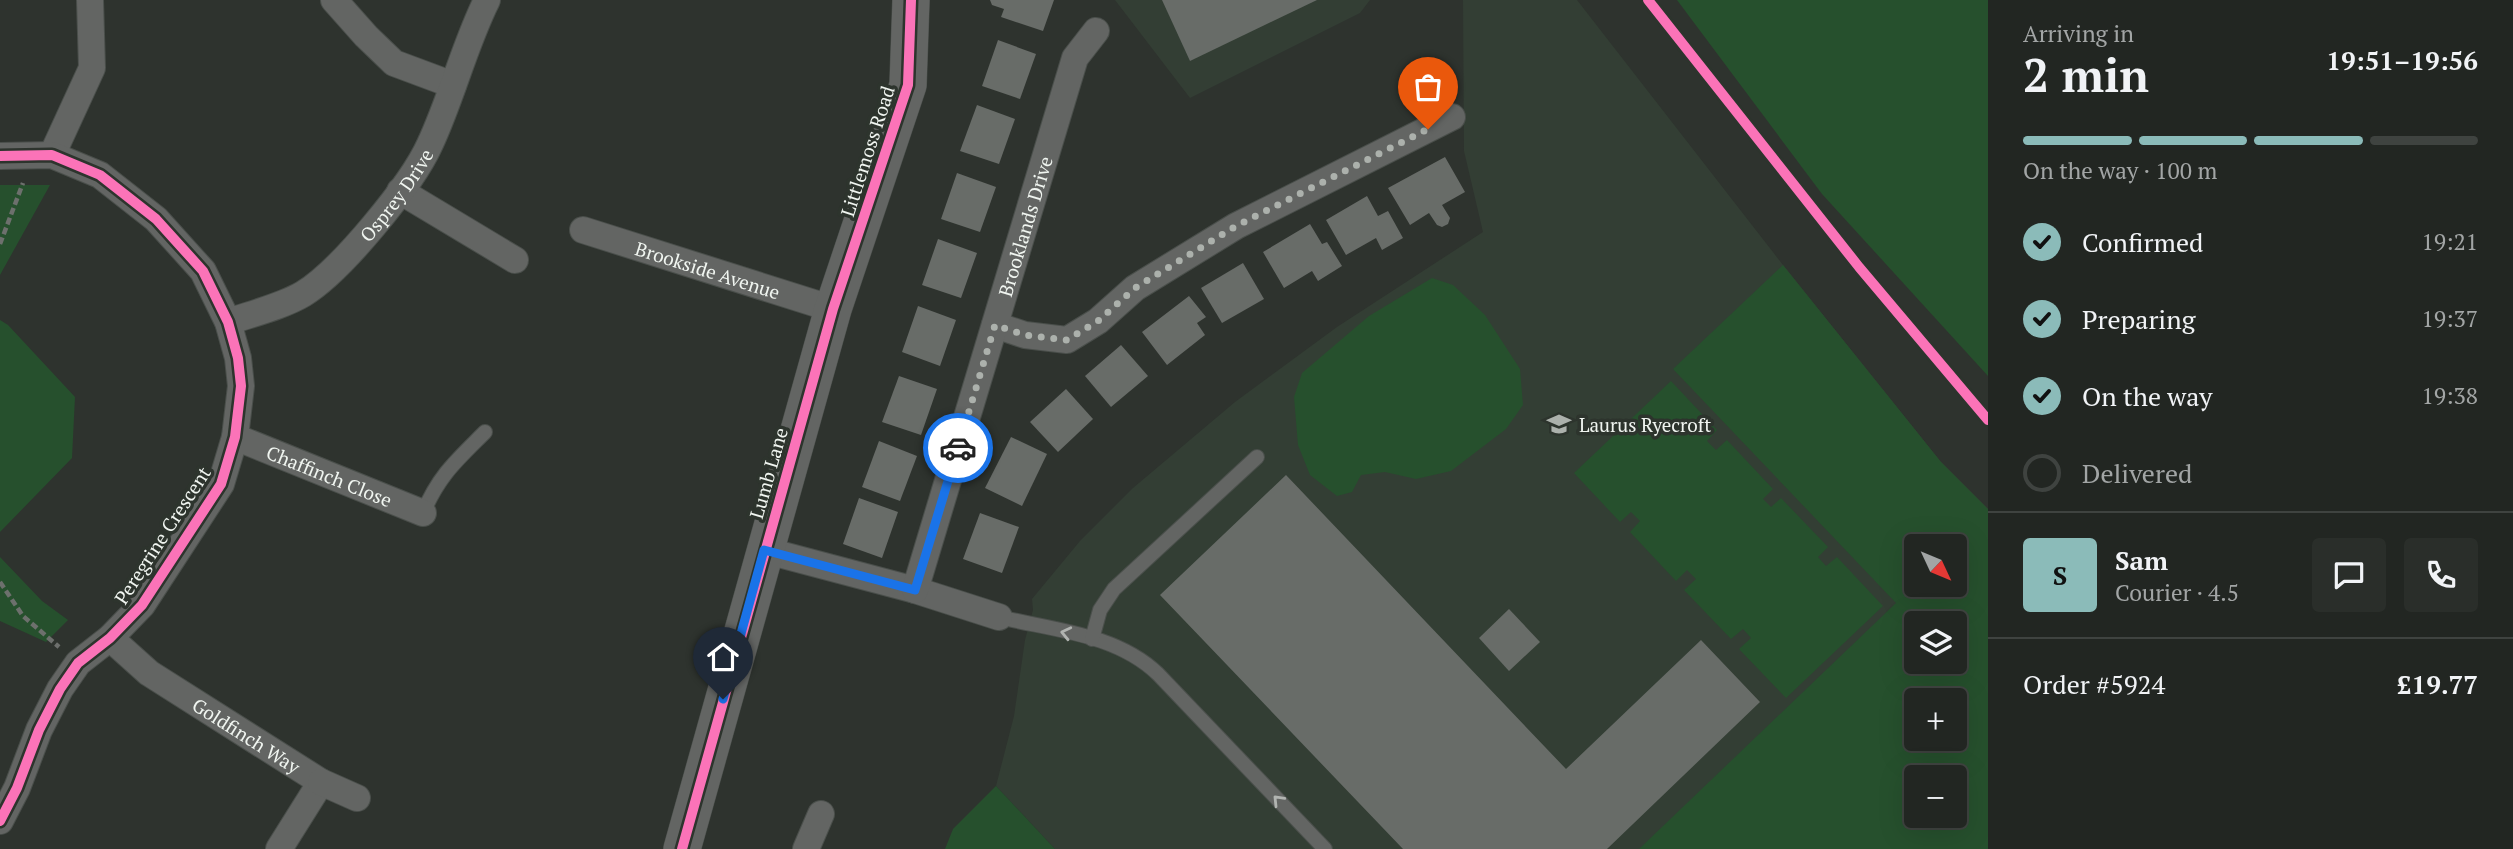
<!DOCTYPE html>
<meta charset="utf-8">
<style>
body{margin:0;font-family:"PT Serif",serif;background:#2a2e2a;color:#f1f3f6;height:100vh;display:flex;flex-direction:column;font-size:26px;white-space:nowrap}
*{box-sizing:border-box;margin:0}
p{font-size:23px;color:#a2a5a5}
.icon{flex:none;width:38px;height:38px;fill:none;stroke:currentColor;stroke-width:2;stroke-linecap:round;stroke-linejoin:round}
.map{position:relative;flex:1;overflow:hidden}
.drawer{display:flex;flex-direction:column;background:#222622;width:525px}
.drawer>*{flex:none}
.needle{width:46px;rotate:134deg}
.buttons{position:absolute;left:1904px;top:534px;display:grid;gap:14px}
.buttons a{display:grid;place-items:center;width:63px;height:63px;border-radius:7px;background:#222622;box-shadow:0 7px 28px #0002,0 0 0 2px #3f4340;font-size:35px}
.pin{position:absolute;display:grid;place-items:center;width:60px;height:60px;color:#fff;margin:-72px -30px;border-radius:50% 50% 50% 0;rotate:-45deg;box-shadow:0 0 7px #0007}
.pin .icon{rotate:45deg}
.courier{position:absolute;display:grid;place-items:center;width:70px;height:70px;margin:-35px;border:5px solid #1a73e8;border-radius:50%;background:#fff;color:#222;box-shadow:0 2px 9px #0007}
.head em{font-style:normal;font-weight:700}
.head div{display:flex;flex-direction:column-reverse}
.head{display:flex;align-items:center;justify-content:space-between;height:119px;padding:0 35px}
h1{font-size:46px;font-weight:700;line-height:52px}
.bar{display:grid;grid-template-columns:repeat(4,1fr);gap:10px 7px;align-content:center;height:84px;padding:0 35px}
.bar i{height:9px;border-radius:5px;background:#3f4340}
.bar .active{background:#8bbbb9}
.bar p{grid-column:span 4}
.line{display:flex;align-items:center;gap:18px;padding:0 35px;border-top:2px solid #3f4340}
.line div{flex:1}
.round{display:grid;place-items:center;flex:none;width:74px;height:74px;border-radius:7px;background:#2a2e2a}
ol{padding:0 35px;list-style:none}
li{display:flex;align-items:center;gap:21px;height:77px}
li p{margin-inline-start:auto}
li .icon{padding:7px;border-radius:50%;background:#8bbbb9;color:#111;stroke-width:4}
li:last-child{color:#a2a5a5}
li i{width:38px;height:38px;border:4px solid #3f4340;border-radius:50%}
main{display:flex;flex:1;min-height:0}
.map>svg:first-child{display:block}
</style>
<main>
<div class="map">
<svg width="1988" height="849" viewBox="0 0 1988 849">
<rect width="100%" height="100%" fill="#2e332e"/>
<g fill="#333e34" fill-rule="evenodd">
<path d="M1115 0H1370L1360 13 1190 98Z"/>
<path d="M1463 0H1577L1783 265 1941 462 1988 509V849H1055L996 786 1014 716 1025 640 1033 610 1032 599 1080 541 1133 488 1235 402 1337 327 1483 232 1464 151ZM1916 546H1955V584H1916ZM1916 623H1955V662H1916ZM1916 700H1955V738H1916ZM1916 777H1955V816H1916Z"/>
</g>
<g fill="#26502d" fill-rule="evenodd">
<path d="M1677 0H1988V376L1822 194Z"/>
<path d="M0 185H50L0 275Z"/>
<path d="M1783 265 1941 462 1988 509V849H1639L1896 603 1673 369ZM1916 546H1955V584H1916ZM1916 623H1955V662H1916ZM1916 700H1955V738H1916ZM1916 777H1955V816H1916Z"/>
<path d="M1432 278 1453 285 1485 315 1520 369 1523 405 1506 429 1451 471 1416 479 1385 472 1361 475 1352 492 1337 496 1310 475 1298 445 1294 397 1302 373 1369 316Z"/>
<path d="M0 320 8 325 75 397 72 458 0 532Z"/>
<path d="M1671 381 1717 430 1707 441 1716 450 1727 440 1773 489 1763 499 1771 507 1781 498 1828 547 1818 557 1826 566 1837 557 1883 606 1786 698 1739 649 1751 638 1743 629 1731 639 1684 590 1696 579 1687 570 1676 581 1630 532 1640 521 1631 512 1620 522 1574 473Z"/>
<path d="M0 557 42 601 68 620 46 642 0 621Z"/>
<path d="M996 786 1055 849H945L953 829Z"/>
</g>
<g fill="#686c68">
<path d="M990 0H1054L1043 31 1001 17 1004 9 992 5Z"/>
<path d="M1162 0H1317L1190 61Z"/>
<path d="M998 40 1036 54 1020 99 982 86Z"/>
<path d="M977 105 1015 119 999 164 960 151Z"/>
<path d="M1445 157 1465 192 1442 205 1450 218 1448 224 1442 227 1437 225 1429 213 1410 225 1388 188Z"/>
<path d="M957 173 996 187 980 232 941 219Z"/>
<path d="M1367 196 1378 216 1388 211 1403 238 1382 250 1376 238 1346 255 1326 220Z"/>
<path d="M1310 224 1322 244 1327 242 1342 266 1318 281 1312 271 1284 288 1263 252Z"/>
<path d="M938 239 977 253 961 298 922 285Z"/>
<path d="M1243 263 1264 299 1222 323 1201 288Z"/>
<path d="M1189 296 1206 317 1197 323 1205 335 1167 365 1142 332Z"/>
<path d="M918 306 956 320 940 366 902 352Z"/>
<path d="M1121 345 1148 376 1111 407 1085 376Z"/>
<path d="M899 376 937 389 921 435 882 422Z"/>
<path d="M1066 389 1093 419 1058 452 1030 422Z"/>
<path d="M1011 437 1047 454 1022 506 985 488Z"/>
<path d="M879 441 917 456 900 501 862 487Z"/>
<path d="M1286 475 1566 769 1701 640 1760 702 1607 849H1403L1160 595Z"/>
<path d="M859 498 898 512 882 558 843 544Z"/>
<path d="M980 513 1019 527 1002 573 963 559Z"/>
<path d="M1509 609 1540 642 1509 671 1479 638Z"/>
</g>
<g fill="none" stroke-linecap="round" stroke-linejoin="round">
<g stroke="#4a4f4b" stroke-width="16">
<g id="lane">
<path d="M423 513C439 475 457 460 485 432"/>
<path d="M999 617C1053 630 1117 634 1158 674L1325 849"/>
<path d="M1092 639 1100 610 1114 589 1257 457"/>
</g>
</g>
<g stroke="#4a4f4b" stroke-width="28">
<g id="street">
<path d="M334 0 366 36 394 63 453 85"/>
<path d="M52 155 92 68 90 0"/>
<path d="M0 156 52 155 100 175 156 219 203 271 228 322 238 358 241 386 235 437 221 484 142 605 110 638 78 663 60 689 39 730 17 788 0 821"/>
<path d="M400 191 515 260"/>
<path id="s1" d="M583 230 833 309"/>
<path id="s2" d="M228 322C251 314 283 306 303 294 341 271 412 184 430 144 452 97 464 46 487 0"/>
<path d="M995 325 1025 335 1067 340 1098 321 1135 288 1236 226 1452 117"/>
<path id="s3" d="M235 437 423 513"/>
<path d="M764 550 915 590 999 617"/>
<path id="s4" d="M915 590 1075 58 1096 31"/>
<path id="s5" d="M110 638 149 673 321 782 279 849"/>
<path d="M321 782 357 798"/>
<path d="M806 849 821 814"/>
</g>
</g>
<g stroke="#4a4f4b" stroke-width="38">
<path id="secondary" d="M682 849 833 309 908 85 911 0"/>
</g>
<g stroke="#6d706d" stroke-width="4.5" stroke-dasharray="7 3.5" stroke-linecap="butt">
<path d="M0 244 23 183"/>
<path d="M0 582 23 616 59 647"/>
</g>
<use href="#lane" stroke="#636563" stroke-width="14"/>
<use href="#street" stroke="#636563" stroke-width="26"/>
<use href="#secondary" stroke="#636563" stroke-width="37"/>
<g stroke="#2d342d" stroke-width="15">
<g id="cycleway">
<path d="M1648 0 1859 267 1988 420"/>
<path d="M0 156 52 155 100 175 156 219 203 271 228 322 238 358 241 386 235 437 221 484 142 605 110 638 78 663 60 689 39 730 17 788 0 821"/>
<path d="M682 849 833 309 908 85 911 0"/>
</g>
</g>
<use href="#cycleway" stroke="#fb73b8" stroke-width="10"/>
</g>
<defs><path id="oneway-chevron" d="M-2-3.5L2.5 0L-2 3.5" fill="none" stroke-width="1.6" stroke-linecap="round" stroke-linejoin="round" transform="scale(1.75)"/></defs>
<g stroke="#b1b4b1">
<use href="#oneway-chevron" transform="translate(1066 633) rotate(-167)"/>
<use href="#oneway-chevron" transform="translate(1278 800) rotate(-134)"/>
</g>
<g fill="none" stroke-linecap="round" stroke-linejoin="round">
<path stroke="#acb1ac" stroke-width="7" stroke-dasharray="0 12.6" d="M958 448 995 325 1025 335 1067 340 1098 321 1135 288 1236 226 1428 129"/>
<path stroke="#1a73e8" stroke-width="9" d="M723 699 764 550 915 590 958 448"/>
</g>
<defs>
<g id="school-bare" transform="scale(1.89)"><path d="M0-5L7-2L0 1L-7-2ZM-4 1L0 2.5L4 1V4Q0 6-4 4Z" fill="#acb1ac" stroke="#2d342d" stroke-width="2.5" paint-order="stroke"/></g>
</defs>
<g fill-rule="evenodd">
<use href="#school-bare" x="1559" y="424"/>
</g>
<g text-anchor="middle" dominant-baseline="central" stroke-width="7" stroke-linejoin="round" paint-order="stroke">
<g font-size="19" fill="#f0f5f0" stroke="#2d342d">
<text transform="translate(867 151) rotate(-72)">Littlemoss Road</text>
<text stroke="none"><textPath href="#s2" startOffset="217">Osprey Drive</textPath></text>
<text stroke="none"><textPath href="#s4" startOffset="380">Brooklands Drive</textPath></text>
<text stroke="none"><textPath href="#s1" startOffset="131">Brookside Avenue</textPath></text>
<text transform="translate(768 473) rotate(-74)">Lumb Lane</text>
<text stroke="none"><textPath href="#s3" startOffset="102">Chaffinch Close</textPath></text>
<text transform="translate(162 535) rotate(-57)">Peregrine Crescent</text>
<text stroke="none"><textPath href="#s5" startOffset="168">Goldfinch Way</textPath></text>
</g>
<g font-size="19" fill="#f0f5f0" stroke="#2d342d" text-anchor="start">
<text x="1579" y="424">Laurus Ryecroft</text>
</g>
</g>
</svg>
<div class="buttons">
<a><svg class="needle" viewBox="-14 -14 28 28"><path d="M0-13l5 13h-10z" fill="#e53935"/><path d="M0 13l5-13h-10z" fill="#a2a5a5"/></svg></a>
<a><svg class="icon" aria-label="layers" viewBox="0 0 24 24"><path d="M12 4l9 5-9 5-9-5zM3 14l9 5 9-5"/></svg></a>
<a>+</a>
<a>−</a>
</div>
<div class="pin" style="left:1428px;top:129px;background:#ea580c"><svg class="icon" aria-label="bag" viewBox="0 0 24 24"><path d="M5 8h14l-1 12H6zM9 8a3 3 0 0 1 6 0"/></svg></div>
<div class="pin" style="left:723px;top:699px;background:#1f2937"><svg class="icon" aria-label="home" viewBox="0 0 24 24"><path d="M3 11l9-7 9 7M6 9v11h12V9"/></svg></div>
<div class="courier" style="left:958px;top:448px"><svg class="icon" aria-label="car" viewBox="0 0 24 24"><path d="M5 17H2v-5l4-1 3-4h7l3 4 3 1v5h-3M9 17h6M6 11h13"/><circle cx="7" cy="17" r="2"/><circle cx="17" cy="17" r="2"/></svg></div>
</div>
<section class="drawer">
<div class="head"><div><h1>2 min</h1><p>Arriving in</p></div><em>19:51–19:56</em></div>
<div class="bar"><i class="active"></i><i class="active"></i><i class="active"></i><i></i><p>On the way · 100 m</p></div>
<ol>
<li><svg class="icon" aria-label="check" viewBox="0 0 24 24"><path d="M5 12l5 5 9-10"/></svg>Confirmed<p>19:21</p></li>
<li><svg class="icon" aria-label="check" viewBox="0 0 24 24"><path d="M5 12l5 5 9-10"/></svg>Preparing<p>19:37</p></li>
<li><svg class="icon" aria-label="check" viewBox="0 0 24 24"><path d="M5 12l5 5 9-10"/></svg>On the way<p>19:38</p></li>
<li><i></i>Delivered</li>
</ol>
<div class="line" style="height:126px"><b class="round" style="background:#8bbbb9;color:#111">S</b><div><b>Sam</b><p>Courier · 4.5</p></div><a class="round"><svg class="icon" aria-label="chat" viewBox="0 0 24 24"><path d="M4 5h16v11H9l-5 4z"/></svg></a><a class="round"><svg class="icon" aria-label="phone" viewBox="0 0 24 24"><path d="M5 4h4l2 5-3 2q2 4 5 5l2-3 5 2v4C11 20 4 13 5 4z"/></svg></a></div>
<div class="line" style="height:91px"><div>Order #5924</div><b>£19.77</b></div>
</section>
</main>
